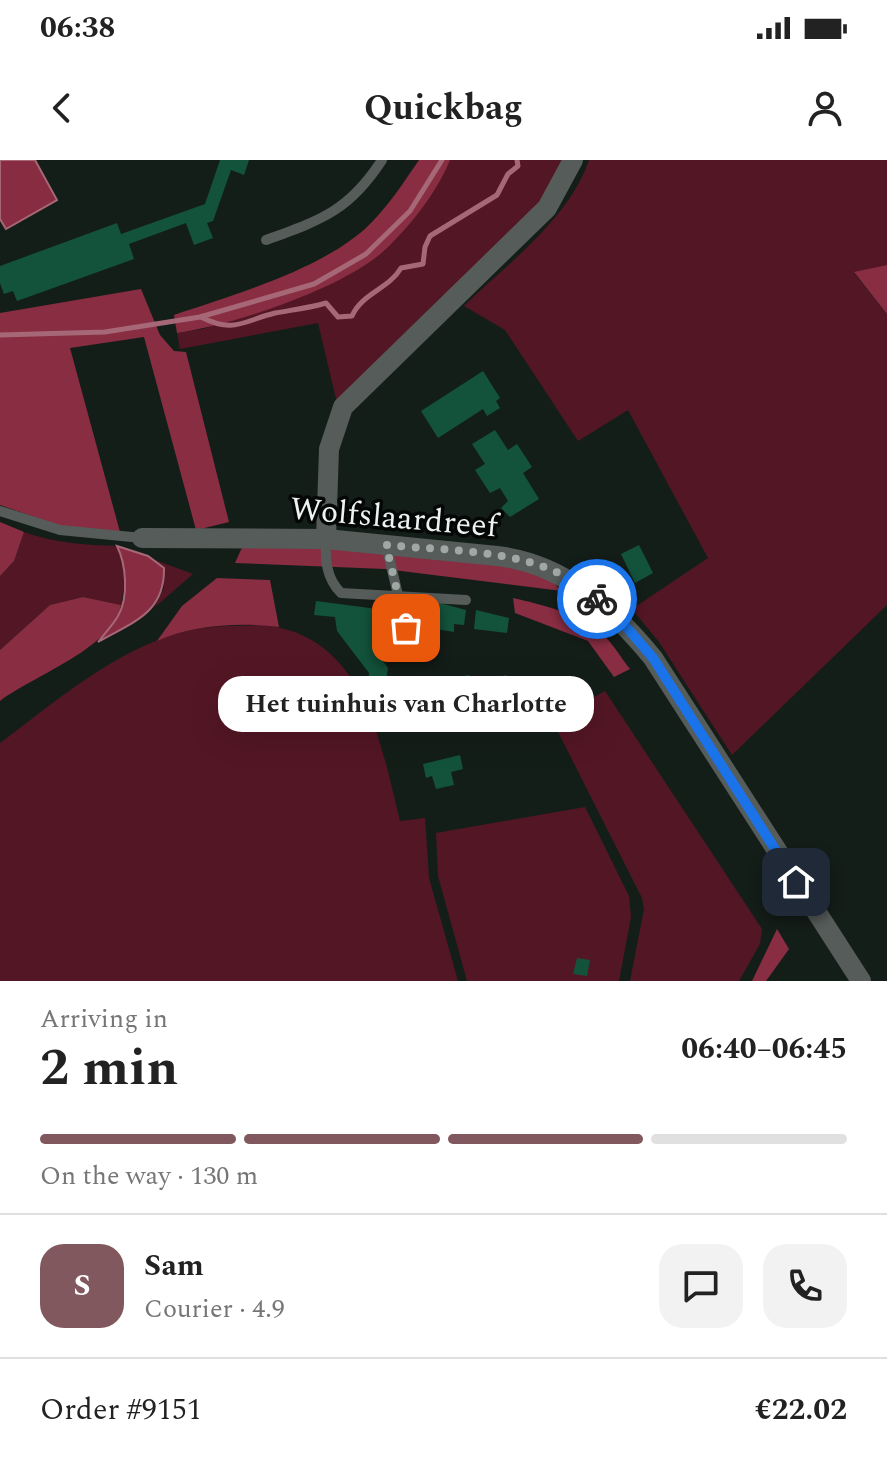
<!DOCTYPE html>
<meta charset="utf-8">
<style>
body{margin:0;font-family:Spectral,serif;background:#f2f2f2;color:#222;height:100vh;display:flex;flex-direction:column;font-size:30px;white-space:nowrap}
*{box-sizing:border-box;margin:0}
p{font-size:26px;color:#767676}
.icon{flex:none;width:44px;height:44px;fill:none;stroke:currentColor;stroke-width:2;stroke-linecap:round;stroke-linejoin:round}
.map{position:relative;height:821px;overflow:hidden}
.sheet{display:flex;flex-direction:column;background:#fff;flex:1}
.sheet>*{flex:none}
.pin{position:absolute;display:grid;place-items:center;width:68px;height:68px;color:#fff;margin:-34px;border-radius:16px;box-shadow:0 4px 12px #0006}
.courier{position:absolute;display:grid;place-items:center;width:80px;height:80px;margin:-40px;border:6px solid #1a73e8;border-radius:50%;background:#fff;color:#222;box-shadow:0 2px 10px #0007}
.bubble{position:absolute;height:56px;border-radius:24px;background:#fff;box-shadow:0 8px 32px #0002;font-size:26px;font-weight:700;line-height:56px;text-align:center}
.headline em{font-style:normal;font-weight:700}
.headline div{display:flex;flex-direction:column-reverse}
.headline{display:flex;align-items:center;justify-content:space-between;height:136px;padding:0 40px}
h1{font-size:52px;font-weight:700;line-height:60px}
.bar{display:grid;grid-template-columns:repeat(4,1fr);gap:12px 8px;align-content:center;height:96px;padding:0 40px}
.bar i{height:10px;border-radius:6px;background:#e0e0e0}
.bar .selected{background:#80585e}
.bar p{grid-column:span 4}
.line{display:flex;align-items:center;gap:20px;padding:0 40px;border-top:2px solid #e0e0e0}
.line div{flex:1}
.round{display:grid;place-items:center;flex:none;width:84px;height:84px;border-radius:24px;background:#f2f2f2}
.status{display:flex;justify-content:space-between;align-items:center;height:56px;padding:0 40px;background:#fff;direction:ltr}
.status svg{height:22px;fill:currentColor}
header{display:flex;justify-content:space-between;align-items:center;height:104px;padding:0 40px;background:#fff;font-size:36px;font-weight:700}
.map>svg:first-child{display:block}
</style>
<div class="status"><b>06:38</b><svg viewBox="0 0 49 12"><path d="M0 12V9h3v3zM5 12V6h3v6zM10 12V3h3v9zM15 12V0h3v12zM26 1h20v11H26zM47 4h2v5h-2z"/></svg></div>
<header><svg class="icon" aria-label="back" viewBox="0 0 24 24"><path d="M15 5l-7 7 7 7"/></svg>Quickbag<svg class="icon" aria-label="person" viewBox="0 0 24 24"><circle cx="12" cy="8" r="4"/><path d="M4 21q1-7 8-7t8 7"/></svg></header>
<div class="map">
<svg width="887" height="821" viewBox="0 0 887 821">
<rect width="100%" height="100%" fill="#141e19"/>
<g fill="#531625">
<path d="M450 0H565L542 41 337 243 318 163 180 189 177 173 203 169 301 135 384 91 427 40Z"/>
<path d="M589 0H887V105L854 113 887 154V445L732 595 659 482 632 449 708 398 628 250 578 281 505 170 464 146C507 104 569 59 589 0Z"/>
<path d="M24 372C55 383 84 385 117 386 126 404 125 425 121 445L83 437 50 445 0 490V416L14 401Z"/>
<path d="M155 400 193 414 155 447 164 428V408Z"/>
<path d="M263 465C363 475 380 579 400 661L425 658 429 718 458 821H0V583C55 542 116 489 183 472 208 465 237 466 263 465Z"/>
<path d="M605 531 762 769 760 784 739 821H630L644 749 642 738 552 560Z"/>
<path d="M585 647 629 736 631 757 619 821H467L438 716 436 673Z"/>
</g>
<g fill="#892d42">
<path d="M419 0H450C437 32 411 65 386 89 345 128 233 165 177 173L174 155C234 135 326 108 370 64 389 45 404 22 419 0Z"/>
<path d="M887 105V154L854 112Z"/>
<path d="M141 129 160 175 174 191 186 192 229 362 196 370 144 177 70 188 120 372 60 366 0 345V153Z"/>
<path d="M0 362 24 372 14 401 0 416Z"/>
<path d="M244 383 459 397 545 415 562 431 385 409 235 403Z"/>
<path d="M217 418 270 420 279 467C240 462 193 465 157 481L182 446Z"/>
<path d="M83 437 121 445C112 489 34 515 0 541V490L50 445Z"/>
<path d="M513 438C543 445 578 453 602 474 613 483 621 498 630 509L614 517 588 481 515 453Z"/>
<path d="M777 769 789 789 766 821H752Z"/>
</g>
<g fill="#882c42" stroke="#a66876" stroke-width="2">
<path d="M0 0H35L57 40 6 69 0 59Z"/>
<path d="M117 386 148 396 164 408C165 453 133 462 98 482 104 474 113 465 118 456 129 437 126 404 117 386Z"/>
</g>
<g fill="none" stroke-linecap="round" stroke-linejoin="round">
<g stroke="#a66876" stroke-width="5">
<path d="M201 157C234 174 243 161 275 153 292 150 309 148 326 143L338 157 352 156C362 133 389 129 401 108L423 104 425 87 430 76 497 35 508 14 518 6 517 0"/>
<path d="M0 175 105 172 200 157 314 124 366 94 410 51 442 0"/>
</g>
</g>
<g fill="#13533c">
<path d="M220 0H249L244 15 231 10 213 61 207 63 213 78 194 85 186 63 129 84 134 99 17 141 13 131 4 134 0 123V106L117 63 121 74 205 44Z"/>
<path d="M483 211 500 238 496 241 500 248 487 256 483 249 438 278 421 251Z"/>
<path d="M495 270 508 290 517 284 532 307 523 313 539 339 510 357 501 348 508 341 500 328 490 333 475 310 485 304 472 284Z"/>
<path d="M639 385 653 413 635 423 621 394Z"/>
<path d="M316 441 385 450 386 466 376 482 378 486 374 489 388 508 385 530 368 528 369 513 337 471 335 457 314 455Z"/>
<path d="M432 441 466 450 464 465 454 464V472L424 467 426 460 417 458 419 443 431 445Z"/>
<path d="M476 450 509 458 507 473 474 469Z"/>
<path d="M469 515 471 525 506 515 511 537 487 542 492 564 463 570 459 547 463 546 461 540 457 541 453 518Z"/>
<path d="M460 595 463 609 451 612 454 625 436 629 432 616 426 618 423 604Z"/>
<path d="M577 798 590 800 587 816 573 814Z"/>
</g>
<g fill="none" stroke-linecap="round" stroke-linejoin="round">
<g stroke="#565c59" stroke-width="10">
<path d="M266 80C321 60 349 51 382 0"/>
<path d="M0 351 60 370 142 378"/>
<path d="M326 379C325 400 326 418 341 433L466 440"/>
<path d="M386 385 406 468"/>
</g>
<g stroke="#565c59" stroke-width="20">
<path d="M142 378 326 379 497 396C564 404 611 447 653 498L861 821"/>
<path d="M326 379 329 289 343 247 547 48 573 0"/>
</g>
</g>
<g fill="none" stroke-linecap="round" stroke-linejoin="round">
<path stroke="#a0a8a5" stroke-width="8" stroke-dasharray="0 14.4" d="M406 468 386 385C456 392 542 387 597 439"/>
<path stroke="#1a73e8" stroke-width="10" d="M597 439 629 470 653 498 796 722"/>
</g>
<g text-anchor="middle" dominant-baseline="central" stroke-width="7" stroke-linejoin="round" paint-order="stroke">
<g font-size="32" fill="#ecf3f0" stroke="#040706">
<text transform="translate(394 358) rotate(5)">Wolfslaardreef</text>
</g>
</g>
</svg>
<div class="pin" style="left:406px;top:468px;background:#ea580c"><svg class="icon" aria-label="bag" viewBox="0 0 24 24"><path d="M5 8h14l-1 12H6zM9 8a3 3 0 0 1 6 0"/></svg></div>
<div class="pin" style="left:796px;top:722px;background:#1f2937"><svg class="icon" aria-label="home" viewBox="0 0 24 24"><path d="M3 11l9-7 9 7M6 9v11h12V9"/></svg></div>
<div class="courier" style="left:597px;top:439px"><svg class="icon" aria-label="bike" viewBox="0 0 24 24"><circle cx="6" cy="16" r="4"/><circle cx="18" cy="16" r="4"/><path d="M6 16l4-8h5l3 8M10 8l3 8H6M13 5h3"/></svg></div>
<div class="bubble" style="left:218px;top:516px;width:376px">Het tuinhuis van Charlotte</div>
</div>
<section class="sheet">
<div class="headline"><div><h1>2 min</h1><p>Arriving in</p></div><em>06:40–06:45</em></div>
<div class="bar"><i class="selected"></i><i class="selected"></i><i class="selected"></i><i></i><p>On the way · 130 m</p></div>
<div class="line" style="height:144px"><b class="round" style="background:#80585e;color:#fff">S</b><div><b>Sam</b><p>Courier · 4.9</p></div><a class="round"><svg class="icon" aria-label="chat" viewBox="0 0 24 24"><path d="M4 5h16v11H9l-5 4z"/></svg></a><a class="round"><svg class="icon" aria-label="phone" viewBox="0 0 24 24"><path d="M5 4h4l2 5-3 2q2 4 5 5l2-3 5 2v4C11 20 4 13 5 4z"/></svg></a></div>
<div class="line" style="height:104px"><div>Order #9151</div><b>€22.02</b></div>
</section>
